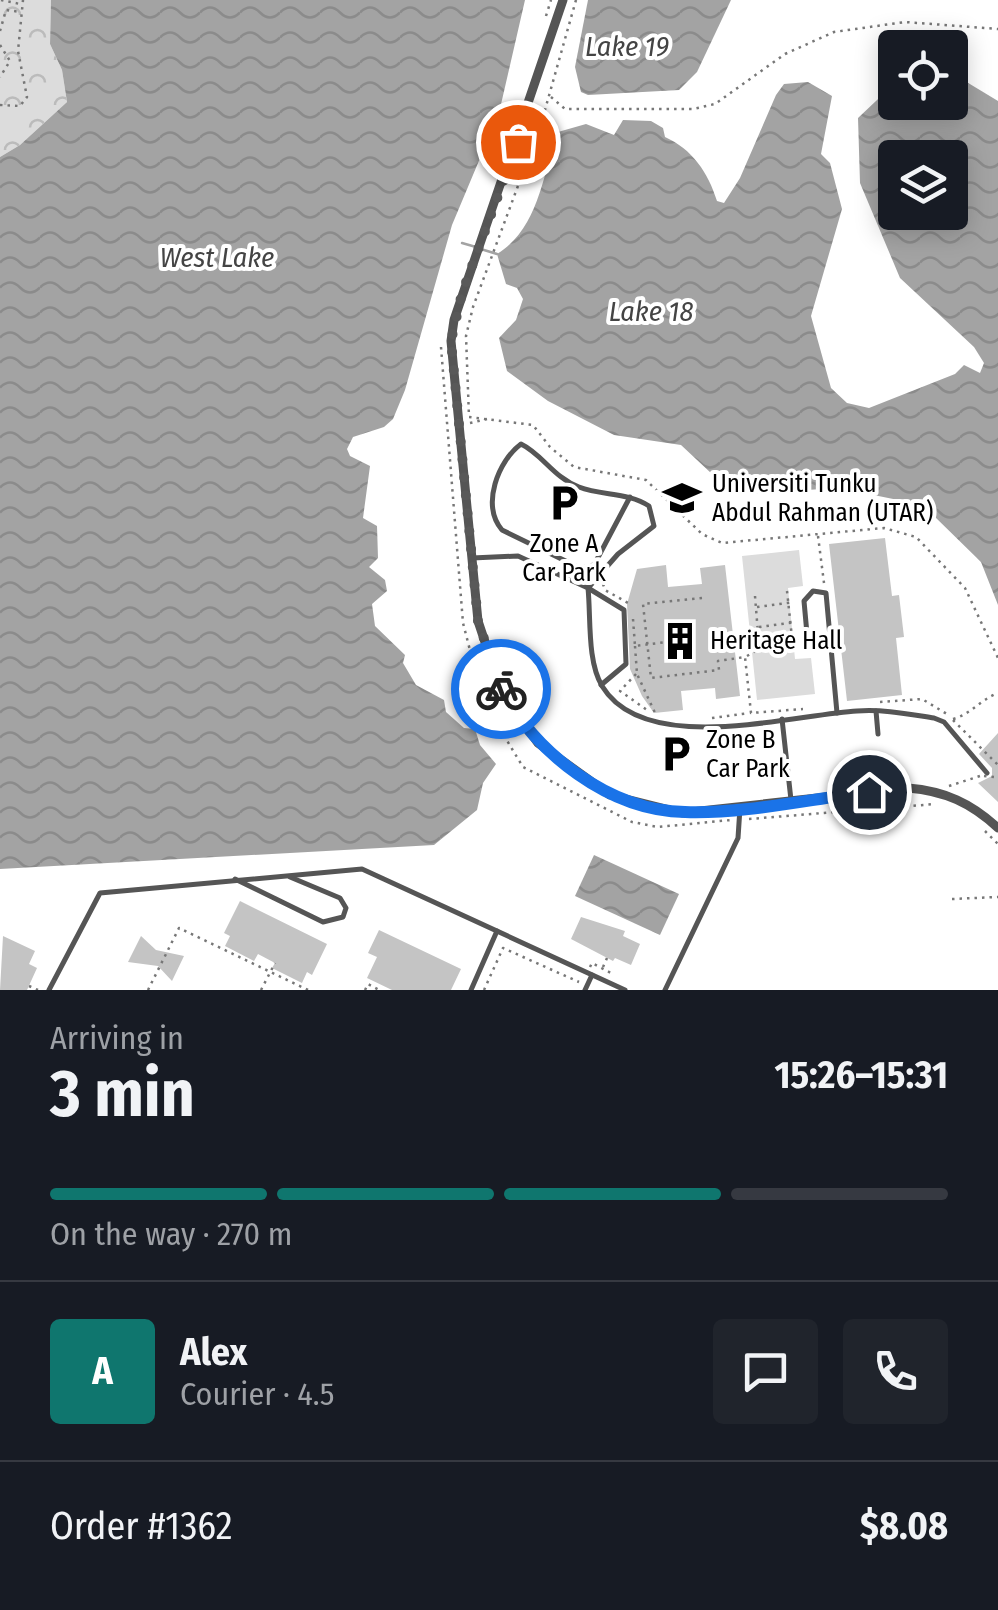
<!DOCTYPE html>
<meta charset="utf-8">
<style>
body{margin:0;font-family:"Fira Sans Condensed",sans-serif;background:#20242c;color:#f1f3f6;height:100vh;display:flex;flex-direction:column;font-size:38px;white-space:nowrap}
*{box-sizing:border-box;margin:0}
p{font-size:32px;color:#9ea1a6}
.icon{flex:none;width:55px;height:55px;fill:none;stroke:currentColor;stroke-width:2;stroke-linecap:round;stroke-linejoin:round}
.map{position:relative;height:990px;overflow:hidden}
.panel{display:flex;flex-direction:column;background:#171b24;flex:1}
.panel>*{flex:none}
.fabs{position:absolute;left:878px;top:30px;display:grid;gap:20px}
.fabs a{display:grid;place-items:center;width:90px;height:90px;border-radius:10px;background:#171b24;box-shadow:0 5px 25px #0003;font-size:50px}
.pin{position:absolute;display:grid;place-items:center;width:85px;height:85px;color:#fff;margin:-42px;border:5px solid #fff;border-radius:50%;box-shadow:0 2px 10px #0007}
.courier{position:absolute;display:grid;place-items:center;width:100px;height:100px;margin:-50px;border:8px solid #1a73e8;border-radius:50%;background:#fff;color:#222;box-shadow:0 2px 12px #0007}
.overview em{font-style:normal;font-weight:700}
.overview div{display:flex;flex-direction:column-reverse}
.overview{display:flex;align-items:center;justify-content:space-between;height:170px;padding:0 50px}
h1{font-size:65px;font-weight:700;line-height:75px}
.bar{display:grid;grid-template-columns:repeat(4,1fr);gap:15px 10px;align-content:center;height:120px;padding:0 50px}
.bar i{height:12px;border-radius:8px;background:#363941}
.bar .active{background:#0f766e}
.bar p{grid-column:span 4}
.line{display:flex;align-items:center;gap:25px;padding:0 50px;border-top:2px solid #363941}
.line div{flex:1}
.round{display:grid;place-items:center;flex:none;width:105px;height:105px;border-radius:10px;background:#20242c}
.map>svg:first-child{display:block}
</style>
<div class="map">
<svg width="998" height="990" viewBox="0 0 998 990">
<defs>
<pattern id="forest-crowns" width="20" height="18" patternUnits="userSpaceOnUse" patternTransform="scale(2.5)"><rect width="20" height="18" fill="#dcdcdc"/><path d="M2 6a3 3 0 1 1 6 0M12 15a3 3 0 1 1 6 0" fill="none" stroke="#bbb"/></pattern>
<pattern id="water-waves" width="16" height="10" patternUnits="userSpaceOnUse" patternTransform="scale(2.5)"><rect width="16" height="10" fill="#a3a3a3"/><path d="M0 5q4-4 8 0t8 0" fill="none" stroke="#8b8b8b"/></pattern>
</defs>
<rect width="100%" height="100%" fill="#fff"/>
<path fill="url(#forest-crowns)" d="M0 0H51L50 44 62 70 67 102 20 145 0 157Z"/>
<path fill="#dcdcdc" d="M799 550 803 586 788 588 795 659 811 658 815 694 757 700 742 556Z"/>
<g fill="url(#water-waves)" fill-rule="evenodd">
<path d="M51 0H525L499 113 452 225 405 390 393 419 384 427 353 437 347 449 350 456 370 466 363 518 377 526 378 558 369 567 385 580 387 591 372 604 375 626 405 655 403 663 416 685 444 700 446 712 464 728 475 729 480 745 496 764 483 783 477 810 434 845 0 869V157L20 145 67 102 62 70 50 44Z"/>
<path d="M588 0H731L697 72 679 90 588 95 581 92 575 67Z"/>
<path d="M950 72 998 101V605L981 562 934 516 908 502 839 488 744 494 727 488 681 445 614 435 548 401 507 371 499 338 516 320 523 299 517 288 506 284 497 254C539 228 542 176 558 132L586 124 614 135 623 120 651 121 663 128 665 137C692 149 708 172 717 201L724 203 740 178 776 95 784 84 808 82 832 96 821 154 830 163 842 209 811 316 831 388 847 403 869 408 955 374 964 365 980 373 984 363 974 347 900 278 860 183 858 118 895 83V102H950ZM895 158H950V212H895Z"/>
<path d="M594 855 679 894 660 935 575 896Z"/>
</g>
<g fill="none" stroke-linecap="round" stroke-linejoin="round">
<g stroke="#a3a3a3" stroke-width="2.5">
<path d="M462 243 476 247"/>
<path d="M484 250 497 254"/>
</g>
</g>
<g fill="#c4c4c4">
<path d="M885 538 892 596 899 595 904 637 896 638 902 695 847 701 829 544Z"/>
<path d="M666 565 668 587 702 584 700 568 725 565 740 696 716 699 715 688 681 691 683 710 654 713 642 696 630 669 627 604 637 569Z"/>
<path d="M998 733V802L978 783 992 776V768L979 754Z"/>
<path d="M240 901 327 944 312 975 307 972 302 983 272 968 275 963 258 954 254 961 225 946 230 936 224 933Z"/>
<path d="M581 917 625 931 623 936 640 944 631 965 615 958 613 961 571 939Z"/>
<path d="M379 930 461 969 451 990H392L367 978 377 957 368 953Z"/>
<path d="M3 936 35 951 29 964 37 968 27 990H0Z"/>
<path d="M141 936 156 950 184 956 172 981 158 966 128 962Z"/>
</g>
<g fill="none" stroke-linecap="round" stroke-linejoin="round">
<g stroke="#777" stroke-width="2.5" stroke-dasharray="2.5 5" stroke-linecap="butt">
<path d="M1 0 20 4"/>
<path d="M576 0 541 124 473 307 466 336 469 417 533 425 550 447 574 467 646 480 702 534 722 543 884 528 916 537 965 588 998 658"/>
<path d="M546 16 551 0"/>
<path d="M0 31 6 10 21 12"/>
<path d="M0 45 10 61 0 77"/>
<path d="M551 97 565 109H693L715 104 785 54 834 32 905 22 998 29"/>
<path d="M0 105 20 106 27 97 18 51 23 0"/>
<path d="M441 347 463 623 483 701 523 767 632 822 658 827 731 820"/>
<path d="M470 423 487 419"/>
<path d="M818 536 824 583"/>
<path d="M603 584 605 590 628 603"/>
<path d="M787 591 793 647"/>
<path d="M755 596 759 646"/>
<path d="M702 598 643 604 651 678 719 670 718 661 745 657 751 713 803 709"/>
<path d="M757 607 794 602"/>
<path d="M633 619 635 646 666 642"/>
<path d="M759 627 796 622"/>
<path d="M635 646 637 674 656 715"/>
<path d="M747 656 764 646 800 640"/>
<path d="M636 674 620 691 647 710"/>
<path d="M880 702 922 699 947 714"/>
<path d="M712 718 749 713"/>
<path d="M953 719C971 714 980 700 998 693"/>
<path d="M953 720 998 765"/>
<path d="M949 786 980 776"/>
<path d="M749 819 935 804"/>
<path d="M985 831 998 844"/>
<path d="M952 899 998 897"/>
<path d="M590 967 592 963 613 974"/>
<path d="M603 967 607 958"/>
<path d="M29 986 38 990"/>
<path d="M148 990 179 928 308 990"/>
<path d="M261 990 275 963"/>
<path d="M365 990 368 984 379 990"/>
<path d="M484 990 503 948 579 982"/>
</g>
<g stroke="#555" stroke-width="5">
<path d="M472 558 518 556 588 588C591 618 587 661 602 686 645 757 790 715 857 711 883 709 908 714 934 718L944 722 987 773"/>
<path d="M832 647 807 634 804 601 813 591 826 593 837 713"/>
<path d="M601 685 626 664 624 610 588 588 618 554 654 526 649 506C628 492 602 496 579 487 554 478 542 454 521 444 498 461 481 505 502 530L580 568 594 565 630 497"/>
<path d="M876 711 878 734"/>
<path d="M782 719 791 800"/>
<path d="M235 879 323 922 343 917 346 908 340 898 290 877"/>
<path d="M49 990 100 893 362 869 625 990"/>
<path d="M471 990 497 931"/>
<path d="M585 990 592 975"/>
<path d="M665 990 738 838 740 808"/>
</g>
<path stroke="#555" stroke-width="9" d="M563 0 454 320 451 341 478 621 502 693 538 743 610 795 682 813 908 788C945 791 971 803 998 828"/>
<path stroke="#777" stroke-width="2.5" stroke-dasharray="2.5 5" stroke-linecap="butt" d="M984 776 994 777"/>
</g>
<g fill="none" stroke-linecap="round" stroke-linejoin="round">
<path stroke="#595959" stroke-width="10" stroke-dasharray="0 18" d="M501 689 478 621 451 341 462 293 518 142"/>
<path stroke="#1a73e8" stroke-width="12" d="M501 689C536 753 609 811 685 812 745 814 809 799 869 792"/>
</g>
<defs>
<g id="university-bare" transform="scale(3)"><path d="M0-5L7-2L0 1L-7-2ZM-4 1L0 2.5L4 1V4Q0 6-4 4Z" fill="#000" stroke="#fff" stroke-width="2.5" paint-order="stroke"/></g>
<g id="parking-bare" transform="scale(3)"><path d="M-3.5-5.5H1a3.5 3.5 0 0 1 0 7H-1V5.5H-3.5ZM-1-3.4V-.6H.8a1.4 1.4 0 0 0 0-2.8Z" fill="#000" stroke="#fff" stroke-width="2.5" paint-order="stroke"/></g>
<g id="building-bare" transform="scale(3)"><path d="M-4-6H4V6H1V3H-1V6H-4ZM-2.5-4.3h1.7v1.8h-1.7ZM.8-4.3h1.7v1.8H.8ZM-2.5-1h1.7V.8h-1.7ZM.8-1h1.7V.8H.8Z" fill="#000" stroke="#fff" stroke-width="2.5" paint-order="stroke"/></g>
</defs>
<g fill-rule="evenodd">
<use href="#university-bare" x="682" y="498"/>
<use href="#parking-bare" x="564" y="503"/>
<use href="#building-bare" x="680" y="641"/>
<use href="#parking-bare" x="676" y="754"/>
</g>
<g text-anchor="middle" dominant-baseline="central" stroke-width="8" stroke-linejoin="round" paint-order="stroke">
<g font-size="25" fill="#000" stroke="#fff" text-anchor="start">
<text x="712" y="484">Universiti Tunku<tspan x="712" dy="29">Abdul Rahman (UTAR)</tspan></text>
<text x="564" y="544" text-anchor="middle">Zone A<tspan x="564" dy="29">Car Park</tspan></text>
<text x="710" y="641">Heritage Hall</text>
<text x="706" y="740">Zone B<tspan x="706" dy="29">Car Park</tspan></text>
</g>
<g font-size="28" font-style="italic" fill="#444" stroke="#fff">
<text x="627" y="46">Lake 19</text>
<text x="217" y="257">West Lake</text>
<text x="651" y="311">Lake 18</text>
</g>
</g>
</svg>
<div class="fabs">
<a><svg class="icon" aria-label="locate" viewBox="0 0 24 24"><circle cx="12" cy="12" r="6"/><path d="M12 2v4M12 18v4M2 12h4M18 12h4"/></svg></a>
<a><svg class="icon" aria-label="layers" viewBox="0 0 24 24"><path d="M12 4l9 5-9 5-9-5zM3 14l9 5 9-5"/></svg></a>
</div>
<div class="pin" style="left:518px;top:142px;background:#ea580c"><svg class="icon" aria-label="bag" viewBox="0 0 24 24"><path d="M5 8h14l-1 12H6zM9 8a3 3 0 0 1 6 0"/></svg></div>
<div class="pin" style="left:869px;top:792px;background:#1f2937"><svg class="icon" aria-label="home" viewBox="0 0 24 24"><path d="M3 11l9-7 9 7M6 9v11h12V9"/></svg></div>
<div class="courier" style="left:501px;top:689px"><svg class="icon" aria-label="bike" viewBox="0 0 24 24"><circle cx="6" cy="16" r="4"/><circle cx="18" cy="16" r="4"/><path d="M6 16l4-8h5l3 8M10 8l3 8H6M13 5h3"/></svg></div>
</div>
<section class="panel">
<div class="overview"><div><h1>3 min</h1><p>Arriving in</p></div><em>15:26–15:31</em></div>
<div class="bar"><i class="active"></i><i class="active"></i><i class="active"></i><i></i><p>On the way · 270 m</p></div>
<div class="line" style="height:180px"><b class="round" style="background:#0f766e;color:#fff">A</b><div><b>Alex</b><p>Courier · 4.5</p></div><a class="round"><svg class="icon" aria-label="chat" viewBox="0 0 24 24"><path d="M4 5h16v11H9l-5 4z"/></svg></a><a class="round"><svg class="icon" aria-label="phone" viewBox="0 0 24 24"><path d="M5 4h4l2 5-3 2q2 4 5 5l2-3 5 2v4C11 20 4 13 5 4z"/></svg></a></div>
<div class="line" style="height:130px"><div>Order #1362</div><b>$8.08</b></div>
</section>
